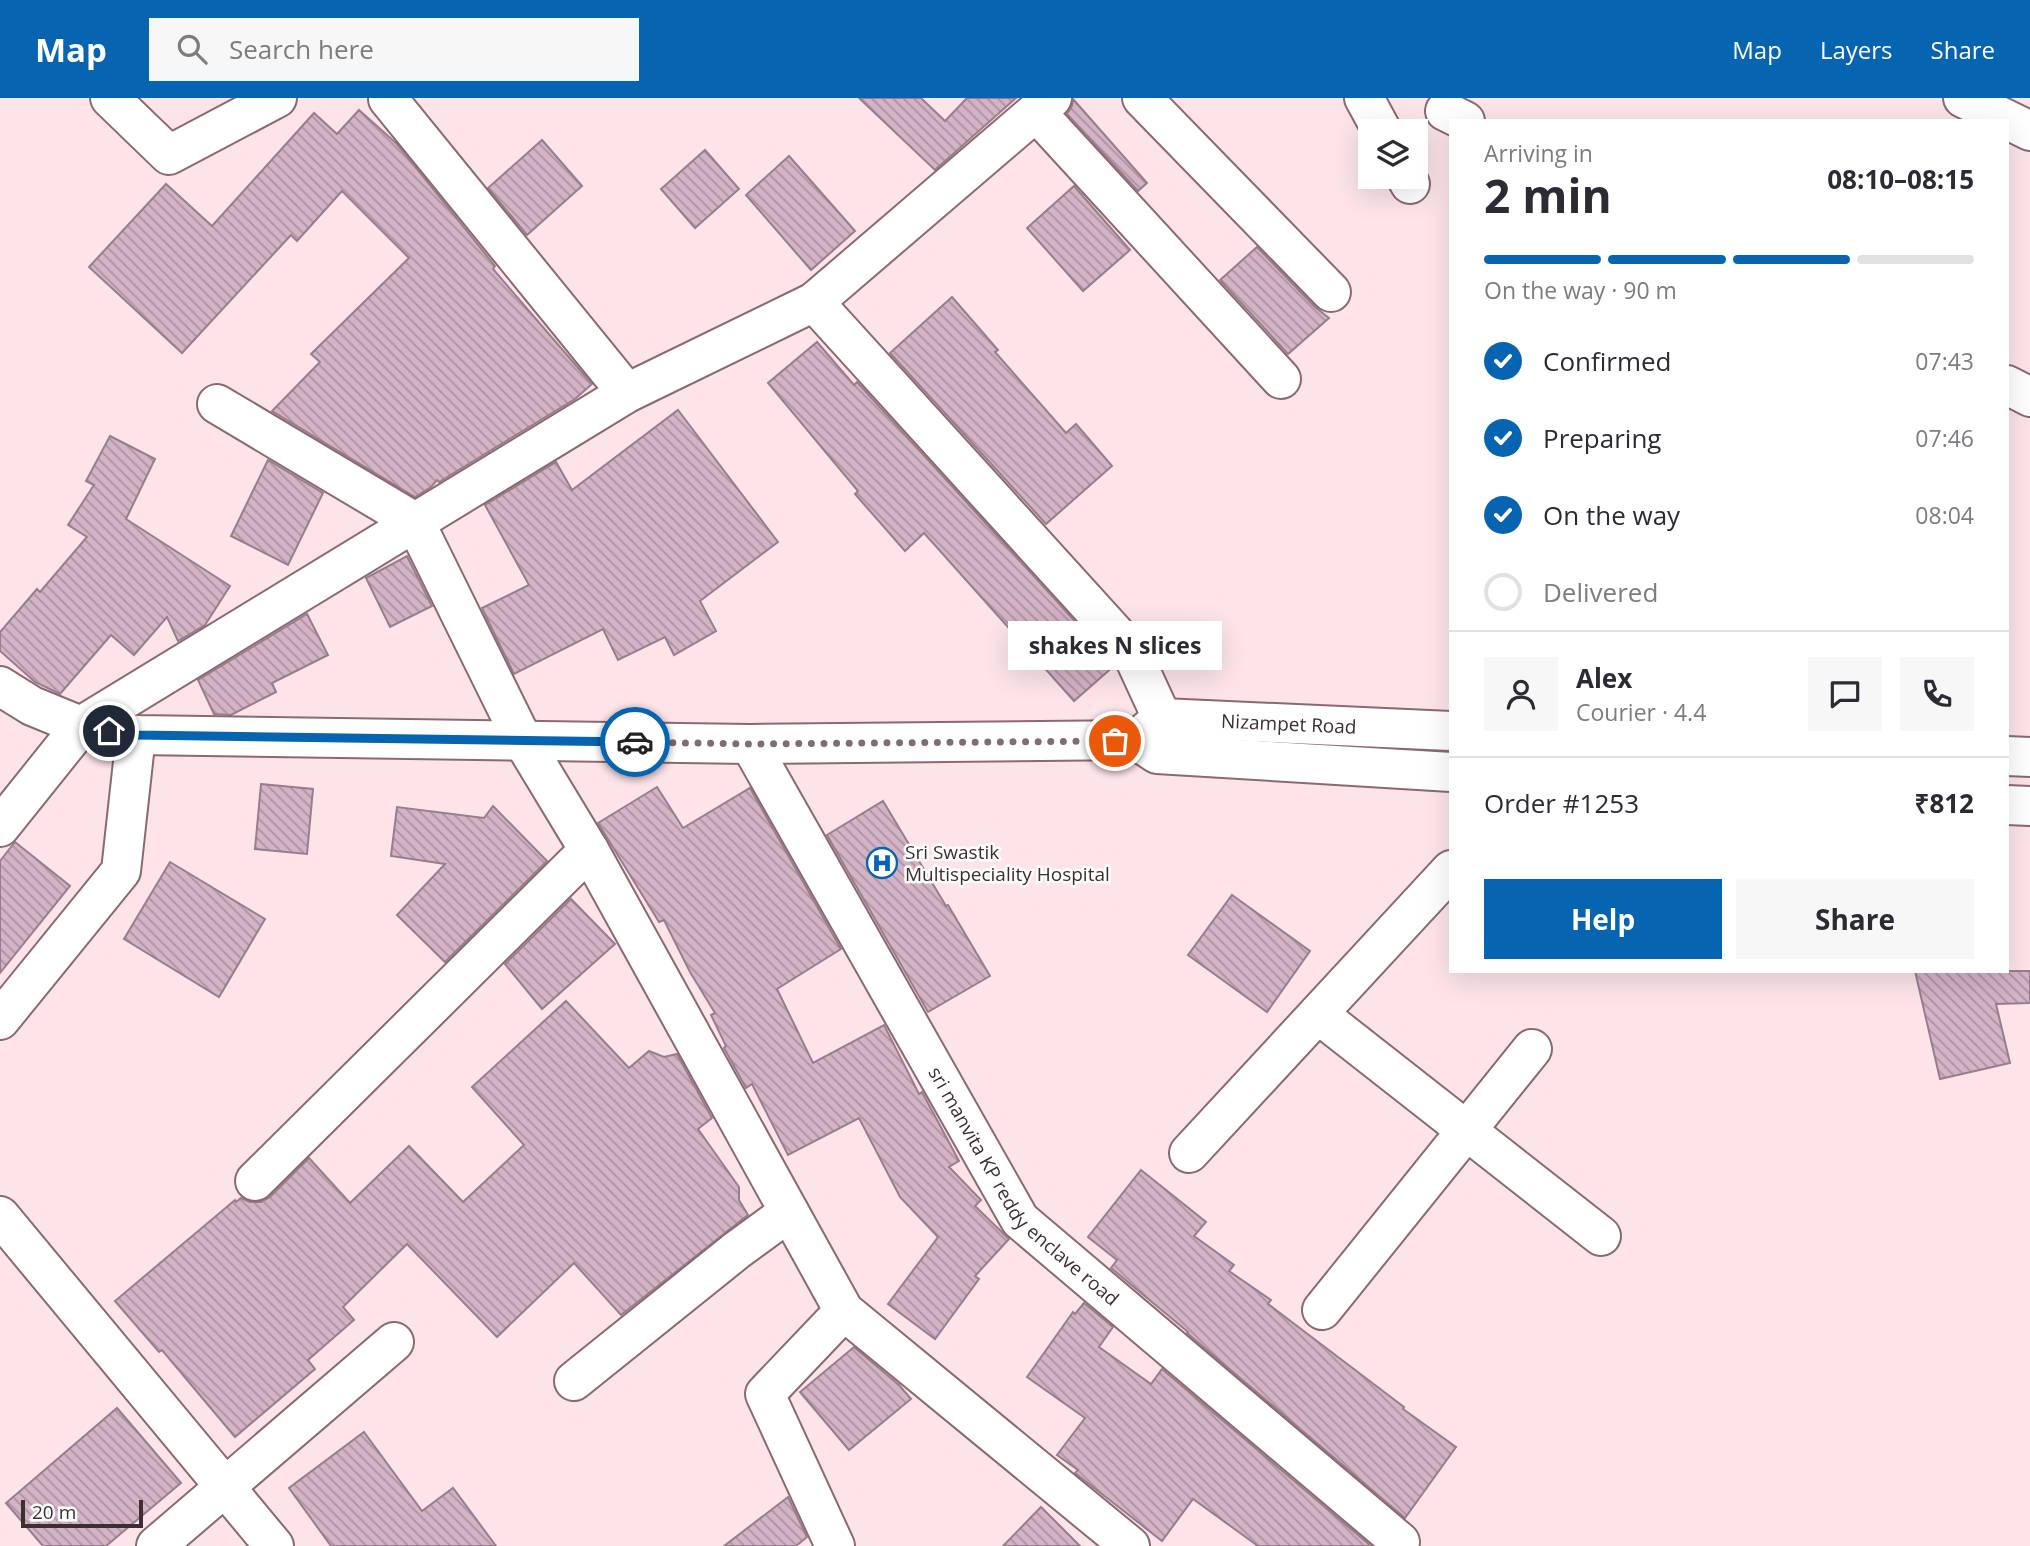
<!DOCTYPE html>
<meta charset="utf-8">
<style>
body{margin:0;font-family:"Open Sans",sans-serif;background:#f7f7f7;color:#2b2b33;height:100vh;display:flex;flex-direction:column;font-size:26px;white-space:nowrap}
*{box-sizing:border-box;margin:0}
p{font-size:23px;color:#7c7c81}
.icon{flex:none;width:38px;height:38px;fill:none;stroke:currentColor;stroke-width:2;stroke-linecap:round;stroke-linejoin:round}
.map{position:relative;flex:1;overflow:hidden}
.side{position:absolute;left:1449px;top:21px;width:560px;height:854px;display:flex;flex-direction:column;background:#fff;border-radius:0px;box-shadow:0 7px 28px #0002}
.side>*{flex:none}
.tools{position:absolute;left:1358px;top:21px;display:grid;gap:14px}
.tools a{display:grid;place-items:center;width:70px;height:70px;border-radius:0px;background:#fff;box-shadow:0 7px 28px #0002;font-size:35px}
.scale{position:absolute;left:21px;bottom:18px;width:122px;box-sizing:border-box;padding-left:7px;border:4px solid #3c2e31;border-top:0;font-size:19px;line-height:24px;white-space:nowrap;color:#3c2e31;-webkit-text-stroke:5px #fff;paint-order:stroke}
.pin{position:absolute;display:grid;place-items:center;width:60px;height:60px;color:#fff;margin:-30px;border:4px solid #fff;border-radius:50%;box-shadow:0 2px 7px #0007}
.courier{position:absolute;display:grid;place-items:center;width:70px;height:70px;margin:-35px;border:5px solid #0664b1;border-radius:50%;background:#fff;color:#222;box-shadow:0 2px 9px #0007}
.bubble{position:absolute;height:49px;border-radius:0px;background:#fff;box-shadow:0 7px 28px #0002;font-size:23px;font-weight:700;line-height:49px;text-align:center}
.head em{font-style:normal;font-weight:700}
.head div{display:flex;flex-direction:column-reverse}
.head{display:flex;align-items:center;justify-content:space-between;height:119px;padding:0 35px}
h1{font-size:46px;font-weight:700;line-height:52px}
.bar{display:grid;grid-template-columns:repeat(4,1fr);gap:10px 7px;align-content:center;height:84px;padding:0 35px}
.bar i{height:9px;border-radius:5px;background:#e1e1e2}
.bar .active{background:#0664b1}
.bar p{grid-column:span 4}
.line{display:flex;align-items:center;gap:18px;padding:0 35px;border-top:2px solid #e1e1e2}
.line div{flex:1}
.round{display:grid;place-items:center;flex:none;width:74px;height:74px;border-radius:0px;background:#f7f7f7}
ol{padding:0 35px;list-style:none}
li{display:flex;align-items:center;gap:21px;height:77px}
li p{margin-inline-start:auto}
li .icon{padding:7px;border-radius:50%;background:#0664b1;color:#fff;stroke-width:4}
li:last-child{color:#7c7c81}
li i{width:38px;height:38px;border:4px solid #e1e1e2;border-radius:50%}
.button{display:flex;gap:14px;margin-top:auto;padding:14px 35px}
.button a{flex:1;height:80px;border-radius:0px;background:#0664b1;color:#fff;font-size:28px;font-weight:700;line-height:80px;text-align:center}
.button a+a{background:#f7f7f7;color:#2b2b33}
header{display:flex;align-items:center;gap:42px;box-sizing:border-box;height:98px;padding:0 35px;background:#0664b1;color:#fff}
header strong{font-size:33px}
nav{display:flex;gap:38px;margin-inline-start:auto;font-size:24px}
.search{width:490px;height:63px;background:#f7f7f7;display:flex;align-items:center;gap:18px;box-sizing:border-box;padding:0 24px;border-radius:0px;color:#7c7c81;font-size:26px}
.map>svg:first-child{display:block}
</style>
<header>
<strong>Map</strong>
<div class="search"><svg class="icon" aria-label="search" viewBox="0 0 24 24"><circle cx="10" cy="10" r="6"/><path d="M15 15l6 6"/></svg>Search here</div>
<nav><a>Map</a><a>Layers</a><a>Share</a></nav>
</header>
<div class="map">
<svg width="2030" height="1448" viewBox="0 0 2030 1448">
<defs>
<pattern id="building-back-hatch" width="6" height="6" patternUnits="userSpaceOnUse" patternTransform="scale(1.75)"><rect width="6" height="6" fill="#d3b3c6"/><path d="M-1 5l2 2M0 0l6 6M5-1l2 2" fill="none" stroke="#ac92a1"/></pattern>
</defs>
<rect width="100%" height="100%" fill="#fce4e9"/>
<g fill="url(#building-back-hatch)" stroke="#9a7c8f" stroke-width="2">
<path d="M859 0H921L945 23 967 0H1016L935 72Z"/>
<path d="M1073 1 1147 85 1138 93 1067 16 1072 8Z"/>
<path d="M359 12 397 46 495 168 493 171 592 286 575 301 439 384 437 382 431 389 415 399 272 313 320 264 311 256 409 160 342 93 297 143 291 137 182 255 89 169 166 86 212 128 314 15 337 36Z"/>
<path d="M542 42 582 88 527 137 488 90Z"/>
<path d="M705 52 739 91 695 130 661 91Z"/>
<path d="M789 58 855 133 811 172 746 97Z"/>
<path d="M1074 88 1130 152 1083 193 1027 130Z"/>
<path d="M1257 149 1315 209 1329 220 1288 256 1220 182Z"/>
<path d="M952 199 998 252 995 254 1066 335 1076 326 1112 368 1046 426 890 255Z"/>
<path d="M817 244 854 287 857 284 1113 565 1114 568 1074 603 924 435 905 453 855 396 858 393 768 285Z"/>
<path d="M678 312 778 444 700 503 716 533 674 557 665 539 618 562 603 531 514 576 482 510 529 487 485 407 556 364 572 392Z"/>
<path d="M110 338 155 361 126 421 230 488 205 527 178 543 167 519 134 557 111 537 60 596 35 584 0 553V534L37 491 40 494 87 439 68 427 94 387 86 383Z"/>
<path d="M268 362 323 395 288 467 231 438Z"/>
<path d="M407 458 432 508 390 529 366 480Z"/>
<path d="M307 516 328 557 272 585 276 594 231 617 214 616 198 582Z"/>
<path d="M261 686 313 691 307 756 255 751Z"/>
<path d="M657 689 683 730 750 690 841 851 777 891 813 965 884 927 919 996 922 994 959 1063 949 1069 981 1102 975 1108 1009 1141 975 1178 979 1181 935 1241 888 1206 938 1139 900 1099 859 1020 788 1057 752 986 746 990 724 950 726 948 711 917 715 915 690 874 664 822 659 824 598 725Z"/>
<path d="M883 703 946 808 948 807 990 878 928 914 827 737Z"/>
<path d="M493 708 547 763 445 864 397 817 445 766 391 758 397 709 484 720Z"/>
<path d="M15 744 70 788 0 875V763Z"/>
<path d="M170 764 265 821 219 899 124 841Z"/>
<path d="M1232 797 1310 853 1267 914 1188 857Z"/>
<path d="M571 801 615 846 542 911 505 866Z"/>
<path d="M1915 873H2030V905L1996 906 2010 965 1940 981Z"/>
<path d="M566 903 629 970 649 953 664 959 677 956 712 1020 698 1031 739 1089V1102L748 1117 621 1217 574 1165 497 1239 407 1146 343 1209 354 1222 308 1262 315 1271 235 1339 162 1252 159 1254 115 1203 235 1102 236 1104 241 1100 250 1104H261L270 1099 309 1060 350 1105 409 1048 463 1104 524 1047 472 989Z"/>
<path d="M1141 1072 1206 1124 1194 1138 1234 1167 1229 1173 1271 1202 1268 1206 1404 1309 1403 1311 1456 1349 1405 1420 1187 1235 1188 1234 1111 1170 1117 1162 1088 1139Z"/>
<path d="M1084 1205 1113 1229 1099 1249 1151 1286 1162 1271 1371 1448H1258L1193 1401 1162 1443 1075 1375 1078 1372 1057 1357 1085 1320 1027 1279 1073 1214 1075 1216Z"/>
<path d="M854 1249 899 1287 911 1301 849 1352 800 1294Z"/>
<path d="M117 1310 181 1385 106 1448H43L6 1405Z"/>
<path d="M364 1334 422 1413 453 1390 496 1448H331L289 1390Z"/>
<path d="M788 1399 807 1439 796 1448H724Z"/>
<path d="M1041 1409 1080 1448H1003Z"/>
</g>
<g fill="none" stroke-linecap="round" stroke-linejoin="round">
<g stroke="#8b6971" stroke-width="42">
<g id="minor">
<path d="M110 0 169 57 277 0"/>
<path d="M1142 0 1331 194"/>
<path d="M1364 0 1382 33"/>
<path d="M1963 0 2030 33"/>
<path d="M388 1 627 295"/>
<path d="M1445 13 1465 23"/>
<path d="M1036 14 1281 281"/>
<path d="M1406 79 1410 86"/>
<path d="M814 204 1131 553 1162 620"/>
<path d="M2007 287 2030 299"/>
<path d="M217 306 415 424 523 643 589 752 844 1213 1130 1448"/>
<path id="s1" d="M750 646 1020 1122 1400 1444"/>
<path d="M0 729 81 628 627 295 814 204 1052 0"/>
<path d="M1318 916 1601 1138"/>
<path d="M0 922 121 773 136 637"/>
<path d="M1189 1055 1451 772"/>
<path d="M255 1083 589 752"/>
<path d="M0 1118 274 1448"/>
<path d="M1322 1212 1532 951"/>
<path d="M574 1283 737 1152 789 1114"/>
<path d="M156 1448 394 1244"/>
<path d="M835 1448 765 1296 844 1213"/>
</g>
</g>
<g stroke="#8b6971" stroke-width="42">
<g id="primary">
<path d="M0 588 32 608 81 628 136 637 750 646 1136 642 1157 656 1451 674"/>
<path id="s2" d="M1136 642 1162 620 1451 633"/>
<path d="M2007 658 2030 659"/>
<path d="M2007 707 2030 708"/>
</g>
</g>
<use href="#minor" stroke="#fff" stroke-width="38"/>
<use href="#primary" stroke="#fff" stroke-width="38"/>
</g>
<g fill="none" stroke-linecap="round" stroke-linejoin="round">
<path stroke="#7f6e71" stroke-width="7" stroke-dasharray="0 12.6" d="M635 644 750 646 1115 643"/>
<path stroke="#0664b1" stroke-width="9" d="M109 633 136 637 635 644"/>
</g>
<defs>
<g id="hospital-ring" transform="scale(1.575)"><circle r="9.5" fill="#fff" stroke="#0664b1" stroke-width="1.5"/><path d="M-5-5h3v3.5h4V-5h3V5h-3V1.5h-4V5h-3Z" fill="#0664b1"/></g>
</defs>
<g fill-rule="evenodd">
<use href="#hospital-ring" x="882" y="765"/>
</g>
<g text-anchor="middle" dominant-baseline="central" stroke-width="5" stroke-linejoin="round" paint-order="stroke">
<g font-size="19" fill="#3c2e31" stroke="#fff">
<text stroke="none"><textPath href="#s2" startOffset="161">Nizampet Road</textPath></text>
<text stroke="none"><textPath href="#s1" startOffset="523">sri manvita KP reddy enclave road</textPath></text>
</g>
<g font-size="19" fill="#3c2e31" stroke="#fff" text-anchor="start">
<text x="905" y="754">Sri Swastik<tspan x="905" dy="22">Multispeciality Hospital</tspan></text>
</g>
</g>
</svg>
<div class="tools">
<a><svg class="icon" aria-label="layers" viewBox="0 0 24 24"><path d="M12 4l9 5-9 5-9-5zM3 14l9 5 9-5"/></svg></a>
</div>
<div class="scale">20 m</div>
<div class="pin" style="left:1115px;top:643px;background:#ea580c"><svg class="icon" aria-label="bag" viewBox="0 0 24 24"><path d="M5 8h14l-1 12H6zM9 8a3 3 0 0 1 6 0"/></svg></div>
<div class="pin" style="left:109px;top:633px;background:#1f2937"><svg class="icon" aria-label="home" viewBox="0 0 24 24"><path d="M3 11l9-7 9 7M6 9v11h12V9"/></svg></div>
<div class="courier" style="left:635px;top:644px"><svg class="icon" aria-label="car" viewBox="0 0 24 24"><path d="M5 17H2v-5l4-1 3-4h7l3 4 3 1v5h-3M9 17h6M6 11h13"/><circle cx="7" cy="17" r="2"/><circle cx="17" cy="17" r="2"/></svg></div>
<div class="bubble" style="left:1008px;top:523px;width:214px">shakes N slices</div>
<section class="side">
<div class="head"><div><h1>2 min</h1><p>Arriving in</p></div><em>08:10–08:15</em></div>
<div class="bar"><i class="active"></i><i class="active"></i><i class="active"></i><i></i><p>On the way · 90 m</p></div>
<ol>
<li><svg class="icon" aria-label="check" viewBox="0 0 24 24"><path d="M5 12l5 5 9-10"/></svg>Confirmed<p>07:43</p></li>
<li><svg class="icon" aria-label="check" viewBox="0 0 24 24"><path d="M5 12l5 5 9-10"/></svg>Preparing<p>07:46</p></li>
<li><svg class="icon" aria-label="check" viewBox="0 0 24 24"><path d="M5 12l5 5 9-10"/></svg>On the way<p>08:04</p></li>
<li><i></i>Delivered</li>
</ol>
<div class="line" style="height:126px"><a class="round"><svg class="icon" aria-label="person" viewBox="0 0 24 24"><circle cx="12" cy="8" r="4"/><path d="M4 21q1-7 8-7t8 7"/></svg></a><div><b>Alex</b><p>Courier · 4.4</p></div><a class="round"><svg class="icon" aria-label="chat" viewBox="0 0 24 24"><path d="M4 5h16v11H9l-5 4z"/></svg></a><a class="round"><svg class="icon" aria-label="phone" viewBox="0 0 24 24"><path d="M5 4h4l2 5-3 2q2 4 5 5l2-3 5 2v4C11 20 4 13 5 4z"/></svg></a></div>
<div class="line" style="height:91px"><div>Order #1253</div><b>₹812</b></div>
<div class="button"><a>Help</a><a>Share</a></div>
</section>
</div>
